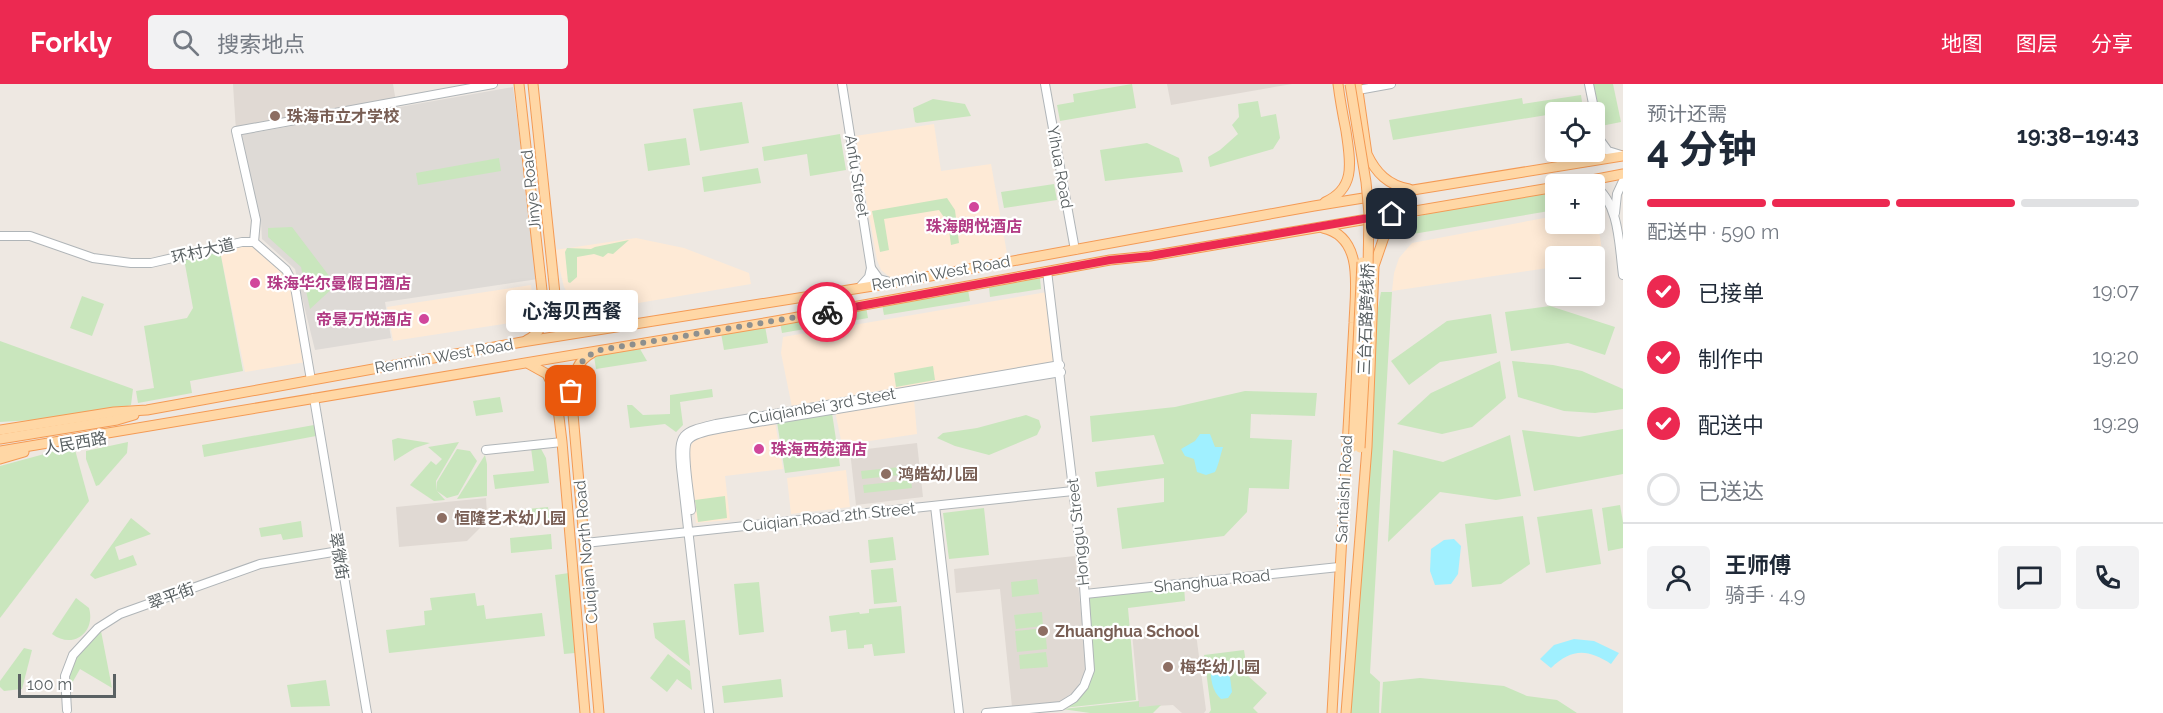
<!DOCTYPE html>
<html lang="zh">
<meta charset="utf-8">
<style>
body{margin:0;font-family:Raleway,"Noto Sans SC",sans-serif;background:#f2f2f3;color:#1f2937;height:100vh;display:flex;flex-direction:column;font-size:22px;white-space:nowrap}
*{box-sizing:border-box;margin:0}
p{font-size:20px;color:#747a83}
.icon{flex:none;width:33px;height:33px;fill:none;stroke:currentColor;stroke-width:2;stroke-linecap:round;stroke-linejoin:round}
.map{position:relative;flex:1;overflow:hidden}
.side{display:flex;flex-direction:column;background:#fff;width:540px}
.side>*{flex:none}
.buttons{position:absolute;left:1545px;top:18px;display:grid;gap:12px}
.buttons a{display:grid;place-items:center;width:60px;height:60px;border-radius:6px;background:#fff;box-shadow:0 3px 15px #0003;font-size:30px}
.scale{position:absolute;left:18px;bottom:15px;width:98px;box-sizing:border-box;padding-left:6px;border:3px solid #5a6163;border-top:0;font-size:16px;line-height:21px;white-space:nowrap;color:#5a6163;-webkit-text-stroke:4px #fff;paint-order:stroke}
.pin{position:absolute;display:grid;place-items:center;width:51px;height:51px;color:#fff;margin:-26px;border-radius:12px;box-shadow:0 3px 9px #0006}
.courier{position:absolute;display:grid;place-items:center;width:60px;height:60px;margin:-30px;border:4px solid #ec2951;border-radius:50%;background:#fff;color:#222;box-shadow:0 2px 8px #0007}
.bubble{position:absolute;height:42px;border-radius:6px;background:#fff;box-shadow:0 3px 15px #0003;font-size:20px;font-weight:700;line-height:42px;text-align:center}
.summary em{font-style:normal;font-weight:700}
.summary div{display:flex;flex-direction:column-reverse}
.summary{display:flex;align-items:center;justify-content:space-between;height:102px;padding:0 24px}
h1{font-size:39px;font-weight:700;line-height:45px}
.bar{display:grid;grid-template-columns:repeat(4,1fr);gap:9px 6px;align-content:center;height:72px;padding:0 24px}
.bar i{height:8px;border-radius:4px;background:#e0e1e3}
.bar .current{background:#ec2951}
.bar p{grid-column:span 4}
.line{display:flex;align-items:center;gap:15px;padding:0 24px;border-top:2px solid #e0e1e3}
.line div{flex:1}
.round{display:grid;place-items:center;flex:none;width:63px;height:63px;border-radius:6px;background:#f2f2f3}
ol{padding:0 24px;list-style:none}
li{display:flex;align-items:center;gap:18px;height:66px}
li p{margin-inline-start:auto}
li .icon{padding:6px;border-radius:50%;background:#ec2951;color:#fff;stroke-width:4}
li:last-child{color:#747a83}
li i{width:33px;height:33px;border:3px solid #e0e1e3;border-radius:50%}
header{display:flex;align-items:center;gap:36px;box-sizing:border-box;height:84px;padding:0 30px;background:#ec2951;color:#fff}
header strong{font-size:28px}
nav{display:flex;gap:33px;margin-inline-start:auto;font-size:21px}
.search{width:420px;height:54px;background:#f2f2f3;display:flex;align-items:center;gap:15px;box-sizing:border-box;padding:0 21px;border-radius:6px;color:#747a83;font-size:22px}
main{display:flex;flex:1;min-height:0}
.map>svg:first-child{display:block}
</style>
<header>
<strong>Forkly</strong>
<div class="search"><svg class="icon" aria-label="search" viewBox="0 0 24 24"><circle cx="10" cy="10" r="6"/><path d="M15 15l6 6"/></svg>搜索地点</div>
<nav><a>地图</a><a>图层</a><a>分享</a></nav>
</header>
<main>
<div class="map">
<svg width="1623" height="629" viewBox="0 0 1623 629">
<rect width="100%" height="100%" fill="#eee8e2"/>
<g fill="#feead6">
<path d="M934 40 941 87 991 80 1008 175 891 194 881 186 877 176 855 52Z"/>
<path d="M1555 132 1556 140H1594L1600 152 1603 175 1595 177 1594 172H1556L1555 183 1392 207 1394 189 1399 174 1412 159Z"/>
<path d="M636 154 684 164 749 189 751 200 579 229 564 203 555 166Z"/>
<path d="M243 161H254L285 188 293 205 306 278 245 288 220 167Z"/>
<path d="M531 201 536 235 393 257 387 223Z"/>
<path d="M1047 208 1057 278 792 323 781 269 783 253Z"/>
<path d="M914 315 917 350 842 361 835 327Z"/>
<path d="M775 338 783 385 725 392 730 436 696 439 688 367 693 358 699 353Z"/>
<path d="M846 386 850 423 791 430 787 394Z"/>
</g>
<path fill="#dedad6" d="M513 3 538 195 385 218 391 254 315 266 295 185 262 155 261 138 241 51Z"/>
<g fill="#e0d9d3">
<path d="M233 0H393L396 18 236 47Z"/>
<path d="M1167 0H1292L1171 21Z"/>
<path d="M917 359 923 413 856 421 850 367Z"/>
<path d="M486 414 487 430 485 439 467 457 399 463 396 423Z"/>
<path d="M1075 472 1087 585 1075 607 1059 618 1012 623 1000 505 956 509 954 485Z"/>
<path d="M1195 542 1206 626 1204 629H1182L1173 621 1139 623 1132 549Z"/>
</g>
<g fill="#c9e6bd">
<path d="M1132 0 1136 24 1060 37 1057 21 1074 18 1073 10Z"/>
<path d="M1593 0H1613L1621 38 1601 42Z"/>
<path d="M1581 11 1583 25 1393 56 1389 36 1522 14 1523 20Z"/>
<path d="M933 15 965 20 971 32 917 39 915 38 913 24Z"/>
<path d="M1258 17 1261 33 1276 30 1280 54 1273 65 1210 83 1208 73 1220 66 1238 50 1232 41 1239 33 1238 20Z"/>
<path d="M742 18 749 59 700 67 693 25Z"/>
<path d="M840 50 846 86 810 92 807 70 764 77 762 63Z"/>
<path d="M686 54 690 81 648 87 644 60Z"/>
<path d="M1147 59 1179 74 1183 88 1105 97 1100 66Z"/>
<path d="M499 74 501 87 418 101 416 89Z"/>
<path d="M758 84 761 99 704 108 702 93Z"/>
<path d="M1054 100 1057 116 1004 124 1001 108Z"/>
<path d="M1555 107V126L1413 150 1411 135 1442 125Z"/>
<path d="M947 114 955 126 959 159 951 161 948 139 939 126 884 135 889 166 880 168 872 127Z"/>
<path d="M292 143 336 201 310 225 301 183 268 153V144Z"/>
<path d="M629 156 613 170 608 169 603 173 594 170 577 173V193L570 199 568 198 565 168 567 164 591 165 595 163Z"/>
<path d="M220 167 243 287 190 297 192 309 138 319 136 307 154 304 144 242 187 234 193 224 184 175Z"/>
<path d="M1040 194 1041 205 990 213 989 203Z"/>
<path d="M968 206 970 217 884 231 882 220Z"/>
<path d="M1381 208H1392L1370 589 1380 598 1379 629H1346L1374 245Z"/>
<path d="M82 212 104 220 92 252 70 244Z"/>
<path d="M1550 222 1615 243 1605 271 1568 259 1511 267 1505 228Z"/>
<path d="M866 223 868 234 782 249 780 238Z"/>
<path d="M1491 230 1497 269 1440 278 1409 301 1391 277 1447 237Z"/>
<path d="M765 242 768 259 724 266 721 249Z"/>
<path d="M0 257 133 305 131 321 83 333 0 338Z"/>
<path d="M640 265 647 277 596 285 594 272Z"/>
<path d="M1500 277 1506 314 1472 343 1442 350 1397 340 1431 309Z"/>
<path d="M1512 277 1553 281 1582 287 1623 305V325L1595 329 1564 327 1518 313Z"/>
<path d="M933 282 935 296 896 303 894 289Z"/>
<path d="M712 305 713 313 680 318 683 341 676 348 665 340 630 344 627 321H632L643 331 670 330V311Z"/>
<path d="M1245 307 1317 309 1315 332 1251 330 1250 354 1292 356 1289 405 1249 404 1247 428 1224 452 1122 465 1117 424 1164 418V394L1097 403 1095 388 1164 380 1154 351 1092 358 1090 332 1175 323Z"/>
<path d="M500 313 503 328 476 332 473 317Z"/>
<path d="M832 329 840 382 785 389 777 338Z"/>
<path d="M1026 331 1039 336 1041 343 1037 351 989 371 955 362 937 354 943 349 977 344Z"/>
<path d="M314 341 316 352 204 373 202 361Z"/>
<path d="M1623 345V390L1534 407 1522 346 1579 353Z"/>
<path d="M1510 351 1521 412 1496 416 1440 408 1388 458 1393 366 1443 378Z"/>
<path d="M398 354 430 359 415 364 394 377 392 356Z"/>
<path d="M128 358 127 369 99 401 96 402 86 375V367Z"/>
<path d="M459 358 436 397 437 407V398L457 365 470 367 477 377 458 411 447 414 437 407 445 416 434 417 410 401 431 377 436 381 442 375 428 363Z"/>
<path d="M74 362 89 417 0 534V382Z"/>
<path d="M540 363 546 374 549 399 495 405 493 391 534 387 531 364Z"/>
<path d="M485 371 487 380V412L457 415Z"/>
<path d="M909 382 910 390 862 395 861 387Z"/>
<path d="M911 396 912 404 864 409 863 401Z"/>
<path d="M725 412 727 434 698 438 695 416Z"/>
<path d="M1620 421 1623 438V464L1608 467 1602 424Z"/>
<path d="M548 423 550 437 509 441 507 427Z"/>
<path d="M984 424 989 471 949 475 943 429Z"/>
<path d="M1592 425 1601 480 1546 489 1537 433Z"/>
<path d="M1523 432 1530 480 1501 500 1472 503 1465 440Z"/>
<path d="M131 434 151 450 115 463 119 476 133 471 137 481 95 495 90 491Z"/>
<path d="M301 437 303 453 283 456 281 450 261 453 259 444Z"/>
<path d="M551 450 552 465 511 469 510 454Z"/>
<path d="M893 453 896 476 870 479 868 456Z"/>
<path d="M893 484 897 518 874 520 871 486Z"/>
<path d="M569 489 575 569 564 570 555 491Z"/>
<path d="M1037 495 1039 510 1012 513 1011 498Z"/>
<path d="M759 498 764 548 739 551 734 500Z"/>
<path d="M1184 502 1185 517 1128 524 1136 616 1063 624 1087 602 1094 586 1088 513Z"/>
<path d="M475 509 477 522 484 521 486 535 542 529 545 552 389 569 386 546 425 541 424 527 432 526 430 514Z"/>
<path d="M76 514 89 524C96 548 73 566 52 550Z"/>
<path d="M901 522 905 569 874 572 872 560 864 561V564L848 565 846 546 831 548 829 532 859 528 860 530 869 529V525Z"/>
<path d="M1042 528 1043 542 1016 545 1014 531Z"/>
<path d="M685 536 690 582 655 554 653 539Z"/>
<path d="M1045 544 1047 565 1017 568 1015 547Z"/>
<path d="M101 547 112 604 80 585 67 608C68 577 80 567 101 547Z"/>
<path d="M24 564 32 566 22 605 4 607 0 603V597Z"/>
<path d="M1244 566 1248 592 1267 609 1253 624 1258 629H1209L1211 626 1204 571Z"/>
<path d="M1046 568 1048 583 1020 585 1019 571Z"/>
<path d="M668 570 690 587 692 606 677 595 667 608 650 594Z"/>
<path d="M1420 594 1504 602 1527 612 1557 616 1577 629H1381L1383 598Z"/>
<path d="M781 595 783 613 724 619 722 602Z"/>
<path d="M326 596 330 622 291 623 287 601Z"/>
<path d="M1139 617V623L1161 621 1153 629H1090L1062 625Z"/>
</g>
<g fill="#a0f0ff">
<path d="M1200 350H1210L1215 363H1223C1221 369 1218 383 1215 388L1206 391 1197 388 1194 375 1185 372 1181 365 1195 357Z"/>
<path d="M1454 455 1461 462 1458 490 1451 500 1435 501 1430 487 1431 465 1444 456Z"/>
<path d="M1574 555 1594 557 1619 569 1611 580C1588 565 1572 564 1551 584L1540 575 1554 561Z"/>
<path d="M1217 577 1225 581 1230 593 1232 608 1228 614 1221 615C1212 607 1210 594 1211 582Z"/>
</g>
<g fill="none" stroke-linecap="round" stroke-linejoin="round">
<g stroke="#b0b5b8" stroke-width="10">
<g id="minor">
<path d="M842 0 871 184"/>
<path d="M1045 0 1075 166"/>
<path d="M1358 6 1391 0"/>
<path d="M1600 56 1608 67 1621 71"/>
<path d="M1586 77 1597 67 1600 54 1589 0"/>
<path d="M1594 101C1620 120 1619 162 1623 191"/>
<path d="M1615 129 1617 110 1623 97"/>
<path d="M0 152H30L93 174 131 179H151L242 158H254L286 186 295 203 311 296"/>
<path d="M254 158 256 136 236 47 493 0"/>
<path d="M860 203 869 193 871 184 879 195 890 198"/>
<path d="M314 314 367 629"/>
<path d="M486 366 562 358"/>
<path d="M935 422 959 629"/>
<path d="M691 426C690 413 681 364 688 356 696 347 717 346 728 343L1061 288"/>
<path d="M585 459 1073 407"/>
<path d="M1085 510 1339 483"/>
<path d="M67 626 65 592 73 571 98 544 120 530 260 480 339 467"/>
<path d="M709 629 681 383C678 348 683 348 716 340L1060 281"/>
<path d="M986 629 1061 622 1074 614 1084 602 1090 586 1083 488 1047 187"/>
</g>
</g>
<g stroke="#f49a54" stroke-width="11">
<g id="major">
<path d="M519 0 544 224C544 238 541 249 527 256"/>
<path d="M533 0 555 210C561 229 569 241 590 245"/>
<path d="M1357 0 1367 70C1376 89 1388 101 1409 105"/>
<path d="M1571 100 1623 90"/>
<path d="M1325 118C1357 104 1350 76 1346 47 1343 32 1340 16 1338 0"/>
<path d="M1323 144C1365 153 1355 207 1354 239L1332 629"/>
<path d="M592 269C578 276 572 292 571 307L599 629"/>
<path d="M529 280 547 290 556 308 562 358 585 629"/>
<path d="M0 346 114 328 147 326 522 258 892 199 1314 122 1623 72"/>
<path d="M0 355 117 336 134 331"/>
<path d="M0 367 776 237 1110 176 1150 172 1556 103"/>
<path d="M0 375 24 368"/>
<path d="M1346 629 1367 363 1374 182 1384 153 1397 137 1409 130"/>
</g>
</g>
<use href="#minor" stroke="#fff" stroke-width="8"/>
<use href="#major" stroke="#ffd7a5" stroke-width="9"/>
<g stroke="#f49a54" stroke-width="11" stroke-linecap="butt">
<g id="major-bridge">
<path d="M1350 0 1366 98 1369 130 1367 241 1360 364"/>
<path d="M1353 363 1362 178"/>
</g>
</g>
<use href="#major-bridge" stroke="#ffd7a5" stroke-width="9"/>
</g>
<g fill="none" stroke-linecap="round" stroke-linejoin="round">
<path stroke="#8e908f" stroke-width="6" stroke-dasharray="0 10.8" d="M571 307C573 287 581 273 600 266L827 228"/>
<path stroke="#ec2951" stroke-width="8" d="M827 228 1110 176 1150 172 1392 130"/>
</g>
<g fill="#8d6e63" stroke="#fff" stroke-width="2">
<circle cx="275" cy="32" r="6"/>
<circle cx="886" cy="390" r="6"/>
<circle cx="442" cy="434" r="6"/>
<circle cx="1043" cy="547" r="6"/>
<circle cx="1168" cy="583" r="6"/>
</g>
<g fill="#d1479c" stroke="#fff" stroke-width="2">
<circle cx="974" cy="123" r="6"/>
<circle cx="255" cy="199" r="6"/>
<circle cx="424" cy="235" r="6"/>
<circle cx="759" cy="365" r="6"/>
</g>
<g text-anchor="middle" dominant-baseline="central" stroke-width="4.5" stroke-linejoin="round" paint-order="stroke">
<g font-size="16" font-weight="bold" fill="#785e54" stroke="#fff" text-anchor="start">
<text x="287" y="32">珠海市立才学校</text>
<text x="898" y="390">鸿皓幼儿园</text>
<text x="454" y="434">恒隆艺术幼儿园</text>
<text x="1055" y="547">Zhuanghua School</text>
<text x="1180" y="583">梅华幼儿园</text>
</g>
<g font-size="16" fill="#5a6163" stroke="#fff">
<text transform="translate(1060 83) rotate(80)">Yihua Road</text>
<text transform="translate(857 92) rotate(81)">Anfu Street</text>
<text transform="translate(531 106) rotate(-96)">Jinye Road</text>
<text transform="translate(203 167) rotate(-13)">环村大道</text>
<text transform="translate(941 189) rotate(-10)">Renmin West Road</text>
<text transform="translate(1366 235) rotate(-88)">三台石路跨线桥</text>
<text transform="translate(444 272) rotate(-10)">Renmin West Road</text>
<text transform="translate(822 322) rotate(-10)">Cuiqianbei 3rd Steet</text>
<text transform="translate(75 359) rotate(-10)">人民西路</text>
<text transform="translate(1344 405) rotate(-87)">Santaishi Road</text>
<text transform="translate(829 433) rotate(-6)">Cuiqian Road 2th Street</text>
<text transform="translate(1078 448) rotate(-96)">Honggu Street</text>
<text transform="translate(586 468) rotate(-95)">Cuiqian North Road</text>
<text transform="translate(339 472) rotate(81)">翠微街</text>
<text transform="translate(1212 497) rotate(-6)">Shanghua Road</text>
<text transform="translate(171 512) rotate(-20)">翠平街</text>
</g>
<g font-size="16" font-weight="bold" fill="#b23c85" stroke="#fff" text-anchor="start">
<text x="974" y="142" text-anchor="middle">珠海朗悦酒店</text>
<text x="267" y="199">珠海华尔曼假日酒店</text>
<text x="412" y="235" text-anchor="end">帝景万悦酒店</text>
<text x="771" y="365">珠海西苑酒店</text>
</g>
</g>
</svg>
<div class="buttons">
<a><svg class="icon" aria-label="locate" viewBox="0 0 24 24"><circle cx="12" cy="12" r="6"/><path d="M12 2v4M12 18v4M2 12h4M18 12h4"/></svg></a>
<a>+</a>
<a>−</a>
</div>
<div class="scale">100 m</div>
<div class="pin" style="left:571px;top:307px;background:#ea580c"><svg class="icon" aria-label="bag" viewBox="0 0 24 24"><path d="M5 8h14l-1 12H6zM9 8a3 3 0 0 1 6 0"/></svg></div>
<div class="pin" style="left:1392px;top:130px;background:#1f2937"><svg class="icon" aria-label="home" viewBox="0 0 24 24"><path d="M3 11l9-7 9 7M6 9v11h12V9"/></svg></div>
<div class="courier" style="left:827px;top:228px"><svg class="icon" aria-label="bike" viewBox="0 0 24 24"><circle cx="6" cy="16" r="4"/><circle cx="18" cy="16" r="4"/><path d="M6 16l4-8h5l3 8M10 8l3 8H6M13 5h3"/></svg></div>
<div class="bubble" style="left:506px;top:206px;width:132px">心海贝西餐</div>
</div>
<section class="side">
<div class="summary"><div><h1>4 分钟</h1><p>预计还需</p></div><em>19:38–19:43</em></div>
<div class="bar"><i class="current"></i><i class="current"></i><i class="current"></i><i></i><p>配送中 · 590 m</p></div>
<ol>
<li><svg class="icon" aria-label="check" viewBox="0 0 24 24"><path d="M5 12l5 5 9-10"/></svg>已接单<p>19:07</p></li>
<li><svg class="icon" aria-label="check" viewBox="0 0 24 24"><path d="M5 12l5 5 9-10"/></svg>制作中<p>19:20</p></li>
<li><svg class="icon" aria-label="check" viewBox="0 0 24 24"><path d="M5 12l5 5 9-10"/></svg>配送中<p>19:29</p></li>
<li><i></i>已送达</li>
</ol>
<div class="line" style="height:108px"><a class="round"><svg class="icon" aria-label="person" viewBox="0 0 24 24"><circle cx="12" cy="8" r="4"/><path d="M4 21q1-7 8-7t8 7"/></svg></a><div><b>王师傅</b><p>骑手 · 4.9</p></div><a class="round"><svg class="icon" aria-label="chat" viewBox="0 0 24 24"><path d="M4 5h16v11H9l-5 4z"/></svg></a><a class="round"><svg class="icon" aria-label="phone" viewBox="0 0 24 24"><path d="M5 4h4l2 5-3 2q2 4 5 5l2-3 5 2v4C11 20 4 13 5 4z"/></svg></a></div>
</section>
</main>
